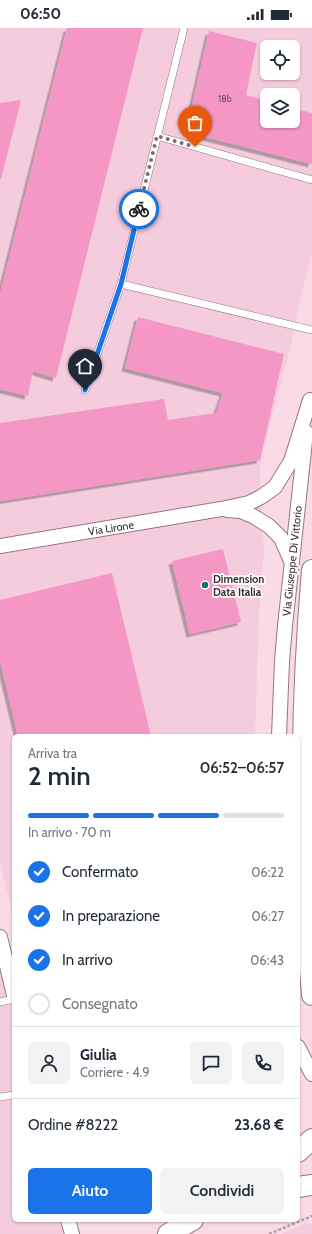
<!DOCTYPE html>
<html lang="it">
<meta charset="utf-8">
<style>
body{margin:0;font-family:Cabin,sans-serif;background:#f2f2f3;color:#1f2937;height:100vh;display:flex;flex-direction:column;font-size:15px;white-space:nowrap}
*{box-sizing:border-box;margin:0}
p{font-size:13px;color:#747a83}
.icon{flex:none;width:22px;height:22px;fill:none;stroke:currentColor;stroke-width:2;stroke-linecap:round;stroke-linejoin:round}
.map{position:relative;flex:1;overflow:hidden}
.side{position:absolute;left:12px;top:706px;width:288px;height:488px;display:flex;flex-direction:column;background:#fff;border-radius:6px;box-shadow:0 1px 3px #0004}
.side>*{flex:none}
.tools{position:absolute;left:260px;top:12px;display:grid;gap:8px}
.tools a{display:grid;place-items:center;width:40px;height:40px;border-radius:6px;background:#fff;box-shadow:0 1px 3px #0004;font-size:20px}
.pin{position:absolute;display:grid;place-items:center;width:34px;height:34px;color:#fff;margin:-41px -17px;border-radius:50% 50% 50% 0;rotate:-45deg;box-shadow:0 0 4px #0007}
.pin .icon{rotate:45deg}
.courier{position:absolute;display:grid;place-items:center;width:40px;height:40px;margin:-20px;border:3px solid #1a73e8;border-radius:50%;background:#fff;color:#222;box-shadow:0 1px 5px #0007}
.head em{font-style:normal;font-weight:600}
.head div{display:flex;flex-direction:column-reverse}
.head{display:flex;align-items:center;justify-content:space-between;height:68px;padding:0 16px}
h1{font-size:26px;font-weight:600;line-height:30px}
.bar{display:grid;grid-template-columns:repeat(4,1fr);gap:6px 4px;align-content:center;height:48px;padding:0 16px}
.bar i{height:5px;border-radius:3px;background:#e0e1e3}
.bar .active{background:#1a73e8}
.bar p{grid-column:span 4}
.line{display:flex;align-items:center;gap:10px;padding:0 16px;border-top:1px solid #e0e1e3}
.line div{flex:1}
.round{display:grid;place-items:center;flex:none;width:42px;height:42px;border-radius:6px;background:#f2f2f3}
ol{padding:0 16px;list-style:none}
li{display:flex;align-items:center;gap:12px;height:44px}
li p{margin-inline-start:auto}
li .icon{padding:4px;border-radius:50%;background:#1a73e8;color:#fff;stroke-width:4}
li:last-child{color:#747a83}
li i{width:22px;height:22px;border:2px solid #e0e1e3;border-radius:50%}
.action{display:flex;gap:8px;margin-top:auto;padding:8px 16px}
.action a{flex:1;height:46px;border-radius:6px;background:#1a73e8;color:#fff;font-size:16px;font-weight:600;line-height:46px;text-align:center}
.action a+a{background:#f2f2f3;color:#1f2937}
.status{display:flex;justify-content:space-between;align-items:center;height:28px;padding:0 20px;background:#fff;direction:ltr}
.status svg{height:11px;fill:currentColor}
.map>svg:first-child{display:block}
</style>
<div class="status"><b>06:50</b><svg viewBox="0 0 49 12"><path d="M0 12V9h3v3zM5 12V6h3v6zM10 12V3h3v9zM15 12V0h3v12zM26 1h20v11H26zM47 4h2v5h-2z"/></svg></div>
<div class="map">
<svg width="312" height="1206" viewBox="0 0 312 1206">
<defs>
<filter id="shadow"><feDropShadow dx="-3.5" dy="3.5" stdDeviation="0" flood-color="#0004"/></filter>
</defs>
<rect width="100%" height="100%" fill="#fbdae8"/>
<g fill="#f4ccde" fill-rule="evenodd">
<path d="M0 0H312V223L296 290 291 318 264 419 260 442 264 523 259 590 255 708H14V892L0 834ZM267 19H293V45H267ZM267 67H293V93H267Z"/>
<path d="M0 909 14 967V1192H68L72 1206H0Z"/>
<path d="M305 1195 312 1196V1206H282Z"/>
</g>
<g fill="#f597c4" filter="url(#shadow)">
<path d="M67 0H143L56 350 33 343 28 368 0 361V266Z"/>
<path d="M209 3 257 15 246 67 267 73V93H293V80L312 85V136L186 104Z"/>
<path d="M21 72 1 151H0V75Z"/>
<path d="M138 289 284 326 260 432 0 473V395L164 371 168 392 216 385 223 365 125 340Z"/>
<path d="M223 521 241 594 190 606 172 533Z"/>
<path d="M112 545 151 708H18L0 632V572Z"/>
</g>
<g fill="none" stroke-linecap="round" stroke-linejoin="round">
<g stroke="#957885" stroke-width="8">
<g id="lane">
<path d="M184 0 121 256 312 302"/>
<path d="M157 108 312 152"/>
<path d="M85 362 121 256"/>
<path d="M0 974 14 971"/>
<path d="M0 1069 14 1067"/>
</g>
</g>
<g stroke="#957885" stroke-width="16">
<g id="street">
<path d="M227 482 241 483 253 488 269 498 281 510 291 533"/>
<path d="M0 518 221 481 249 475 261 469 275 459 291 433 310 372"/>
<path d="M279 708 282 633 285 598 306 404"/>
<path d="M0 909 14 967"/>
<path d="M298 1019 312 1046"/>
<path d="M68 1192 72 1206"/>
</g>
</g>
<g stroke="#957885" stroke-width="22">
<g id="secondary">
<path d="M312 542C300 683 299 826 312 967"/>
<path d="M298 1124 312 1111"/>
<path d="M298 1159 312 1157"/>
<path d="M168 1206 193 1192"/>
</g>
</g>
<path stroke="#b39aa4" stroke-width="2.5" stroke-dasharray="3 2" stroke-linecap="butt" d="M269 1206 312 1188"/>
<use href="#lane" stroke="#fff" stroke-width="7"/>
<use href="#street" stroke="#fff" stroke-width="14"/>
<use href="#secondary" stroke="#fff" stroke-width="20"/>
</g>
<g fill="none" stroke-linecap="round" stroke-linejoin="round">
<path stroke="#806c74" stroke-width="4" stroke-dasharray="0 7.2" d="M139 181 157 108 195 119"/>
<path stroke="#1a73e8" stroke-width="5" d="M85 362 121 256 139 181"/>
</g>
<circle fill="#1f6c6f" stroke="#fff" stroke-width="1.5" cx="205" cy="557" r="4"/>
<g text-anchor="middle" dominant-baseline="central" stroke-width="3.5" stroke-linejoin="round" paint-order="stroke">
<g font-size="9" fill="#6b4a5a">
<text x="225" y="70">18b</text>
</g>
<g font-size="11" fill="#3d3136" stroke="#fff">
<text transform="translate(111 500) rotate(-9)">Via Lirone</text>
<text transform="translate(292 533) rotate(-84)">Via Giuseppe Di Vittorio</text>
</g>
<g font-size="11" font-weight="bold" fill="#3d3136" stroke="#fff" text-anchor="start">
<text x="213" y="551">Dimension<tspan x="213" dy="13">Data Italia</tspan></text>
</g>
</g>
</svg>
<div class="tools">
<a><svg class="icon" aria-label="locate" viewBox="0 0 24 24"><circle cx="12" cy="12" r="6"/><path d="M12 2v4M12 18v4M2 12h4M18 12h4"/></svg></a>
<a><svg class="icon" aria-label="layers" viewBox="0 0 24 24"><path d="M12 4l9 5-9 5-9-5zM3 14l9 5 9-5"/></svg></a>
</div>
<div class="pin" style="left:195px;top:119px;background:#ea580c"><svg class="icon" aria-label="bag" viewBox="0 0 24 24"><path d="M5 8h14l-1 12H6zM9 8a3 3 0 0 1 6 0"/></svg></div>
<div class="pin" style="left:85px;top:362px;background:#1f2937"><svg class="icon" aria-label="home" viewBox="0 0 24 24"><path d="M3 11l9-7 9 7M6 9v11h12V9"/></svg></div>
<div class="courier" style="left:139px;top:181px"><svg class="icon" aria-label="bike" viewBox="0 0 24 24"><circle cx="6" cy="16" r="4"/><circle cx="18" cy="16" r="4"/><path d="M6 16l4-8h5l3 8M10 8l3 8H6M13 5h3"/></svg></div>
<section class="side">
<div class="head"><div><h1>2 min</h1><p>Arriva tra</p></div><em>06:52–06:57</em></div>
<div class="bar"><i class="active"></i><i class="active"></i><i class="active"></i><i></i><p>In arrivo · 70 m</p></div>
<ol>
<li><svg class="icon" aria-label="check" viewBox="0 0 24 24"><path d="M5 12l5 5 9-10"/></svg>Confermato<p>06:22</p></li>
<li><svg class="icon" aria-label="check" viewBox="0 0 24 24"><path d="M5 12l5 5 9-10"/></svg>In preparazione<p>06:27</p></li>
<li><svg class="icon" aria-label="check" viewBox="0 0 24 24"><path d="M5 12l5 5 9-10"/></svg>In arrivo<p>06:43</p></li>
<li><i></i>Consegnato</li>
</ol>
<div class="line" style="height:72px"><a class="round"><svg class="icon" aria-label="person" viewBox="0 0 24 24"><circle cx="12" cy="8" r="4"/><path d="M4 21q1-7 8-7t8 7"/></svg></a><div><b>Giulia</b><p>Corriere · 4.9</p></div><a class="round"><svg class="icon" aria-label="chat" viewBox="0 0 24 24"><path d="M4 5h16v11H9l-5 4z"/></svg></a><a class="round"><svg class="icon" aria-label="phone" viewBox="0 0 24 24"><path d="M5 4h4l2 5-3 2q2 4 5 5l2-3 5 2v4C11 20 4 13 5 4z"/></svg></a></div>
<div class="line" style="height:52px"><div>Ordine #8222</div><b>23.68 €</b></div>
<div class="action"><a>Aiuto</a><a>Condividi</a></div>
</section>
</div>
